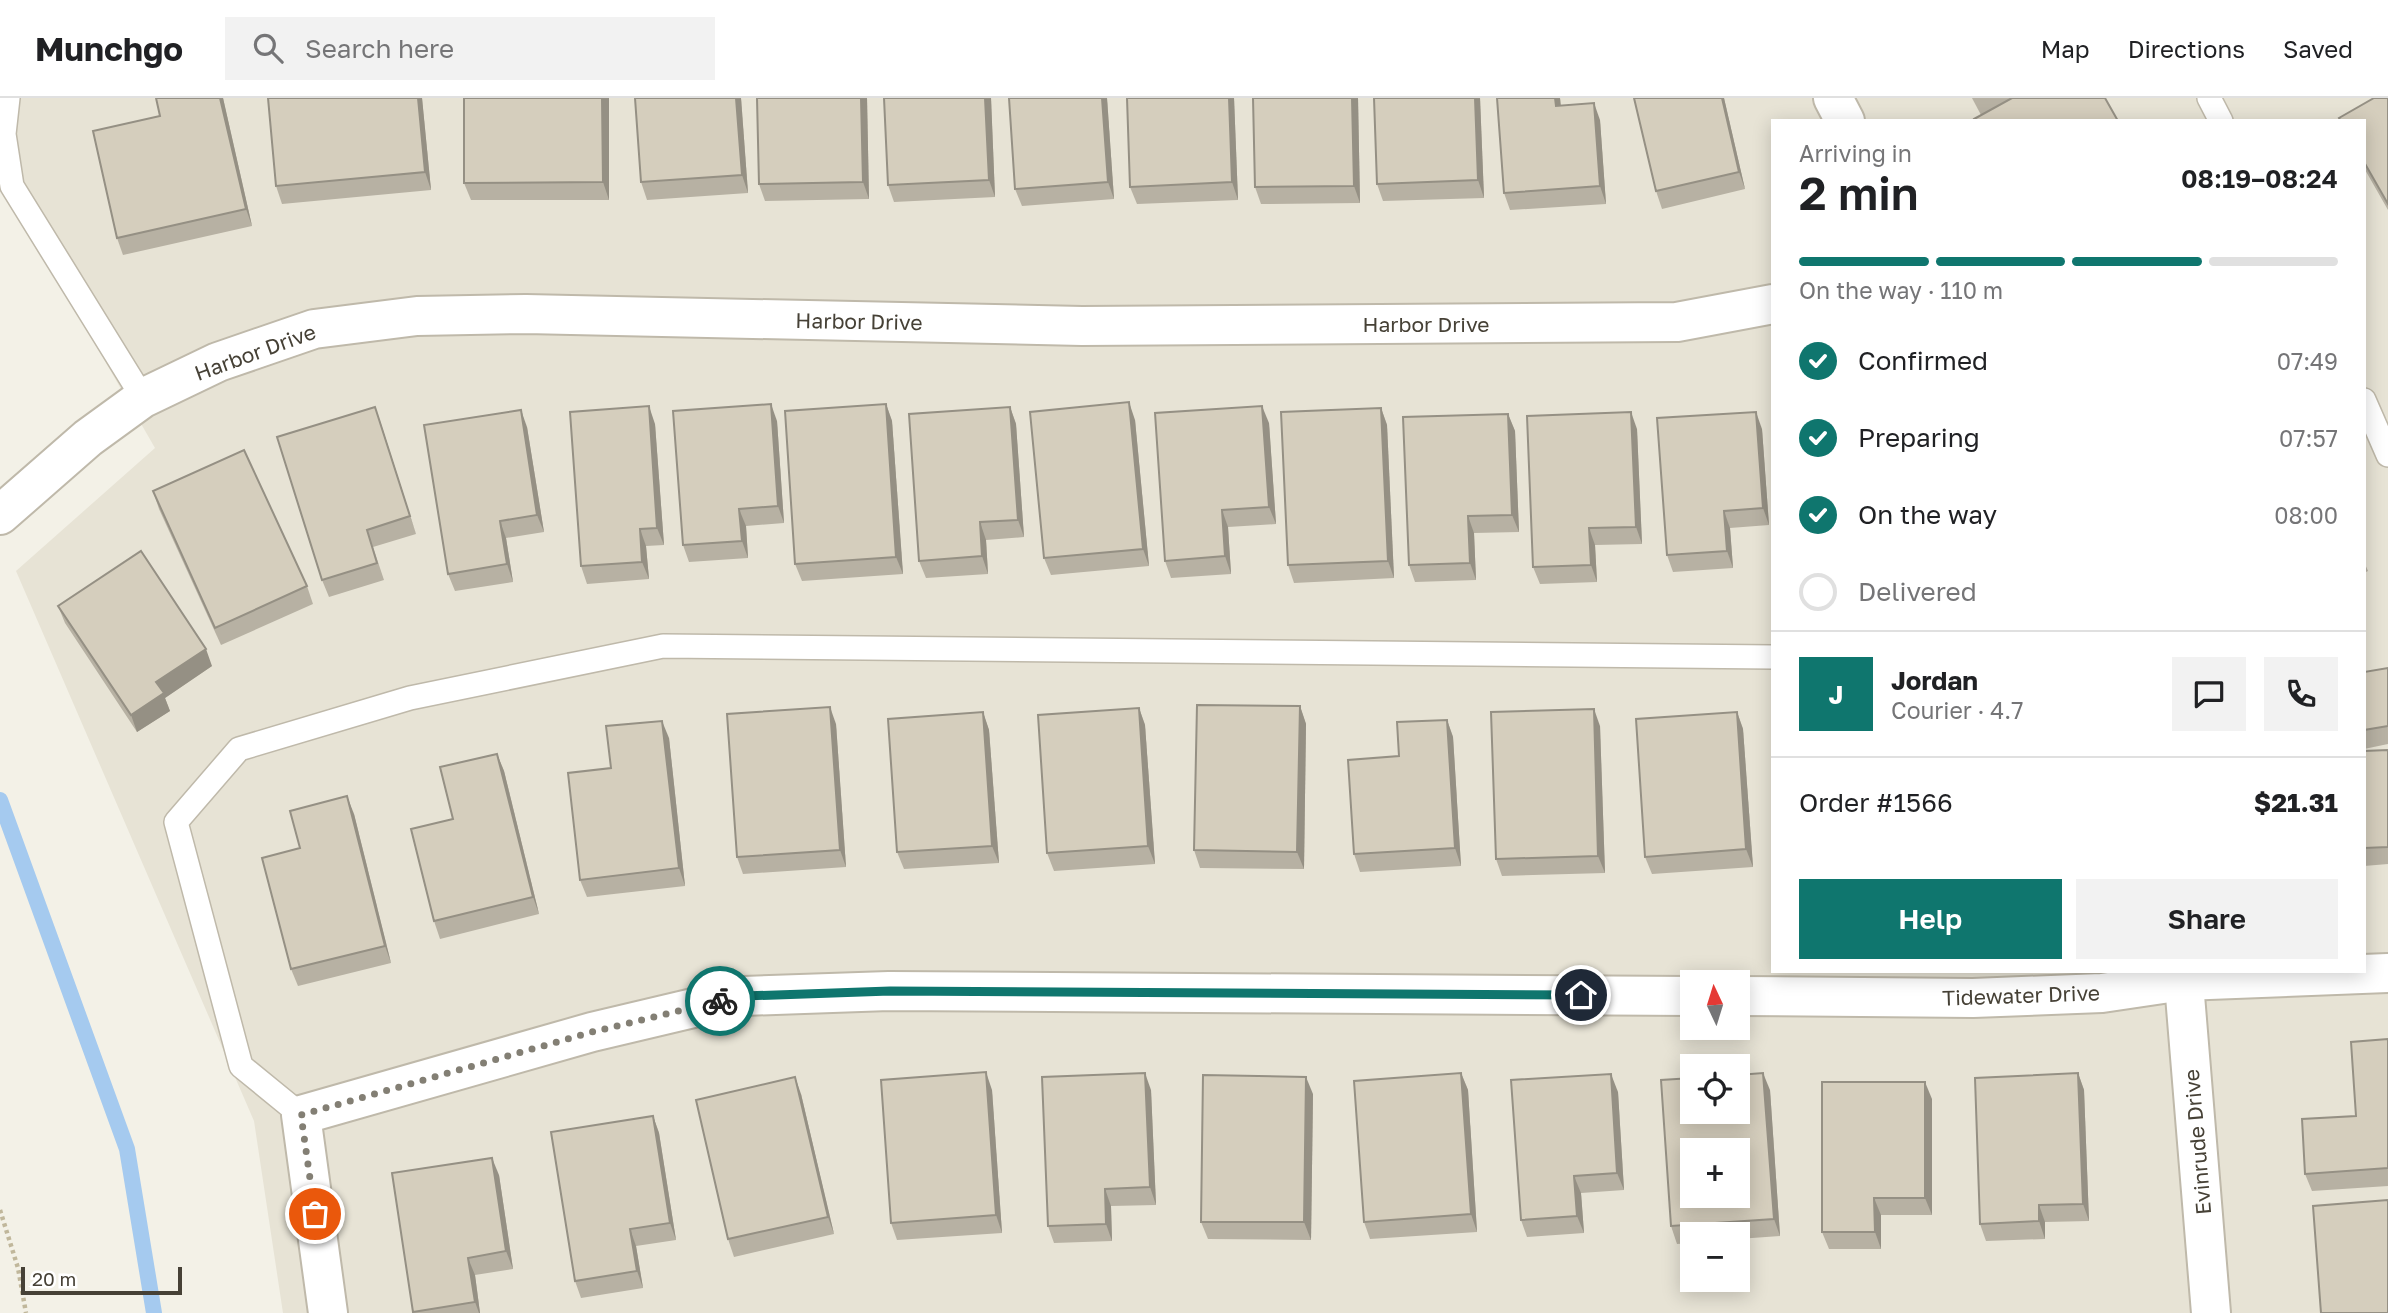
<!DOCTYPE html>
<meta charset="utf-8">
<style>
body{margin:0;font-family:"Golos Text",sans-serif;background:#f2f2f2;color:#202124;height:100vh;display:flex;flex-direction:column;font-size:26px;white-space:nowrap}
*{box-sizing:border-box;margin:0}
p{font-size:23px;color:#757577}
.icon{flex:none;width:38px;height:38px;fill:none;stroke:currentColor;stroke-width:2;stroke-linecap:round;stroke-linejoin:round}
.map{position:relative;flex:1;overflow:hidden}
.sheet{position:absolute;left:1771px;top:21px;width:595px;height:854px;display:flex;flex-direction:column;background:#fff;border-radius:0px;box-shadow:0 4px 18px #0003}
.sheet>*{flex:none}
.needle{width:46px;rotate:356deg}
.buttons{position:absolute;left:1680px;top:872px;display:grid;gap:14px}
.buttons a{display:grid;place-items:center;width:70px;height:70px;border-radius:0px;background:#fff;box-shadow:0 4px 18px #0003;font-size:35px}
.scale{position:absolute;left:21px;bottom:18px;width:161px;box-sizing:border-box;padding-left:7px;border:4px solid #464136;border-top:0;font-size:19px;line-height:24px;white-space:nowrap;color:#464136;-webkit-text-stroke:5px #fff;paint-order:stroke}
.pin{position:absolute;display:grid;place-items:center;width:60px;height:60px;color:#fff;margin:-30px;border:4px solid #fff;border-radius:50%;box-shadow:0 2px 7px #0007}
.courier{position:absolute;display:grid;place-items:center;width:70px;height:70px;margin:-35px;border:5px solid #0f766e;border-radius:50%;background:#fff;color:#222;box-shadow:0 2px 9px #0007}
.overview em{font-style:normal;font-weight:600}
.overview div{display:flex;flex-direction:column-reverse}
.overview{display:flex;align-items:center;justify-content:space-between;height:119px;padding:0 28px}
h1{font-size:46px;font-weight:600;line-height:52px}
.bar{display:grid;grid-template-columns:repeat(4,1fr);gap:10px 7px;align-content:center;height:84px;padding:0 28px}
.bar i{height:9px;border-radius:5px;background:#e0e0e0}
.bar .active{background:#0f766e}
.bar p{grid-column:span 4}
.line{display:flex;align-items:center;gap:18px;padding:0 28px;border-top:2px solid #e0e0e0}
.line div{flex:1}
.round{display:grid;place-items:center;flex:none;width:74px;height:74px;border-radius:0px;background:#f2f2f2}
ol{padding:0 28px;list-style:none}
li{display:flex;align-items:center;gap:21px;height:77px}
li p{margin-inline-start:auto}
li .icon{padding:7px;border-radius:50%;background:#0f766e;color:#fff;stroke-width:4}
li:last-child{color:#757577}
li i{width:38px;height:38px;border:4px solid #e0e0e0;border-radius:50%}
.primary-button{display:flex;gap:14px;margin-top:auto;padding:14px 28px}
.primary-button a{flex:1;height:80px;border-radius:0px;background:#0f766e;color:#fff;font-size:28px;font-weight:600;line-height:80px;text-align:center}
.primary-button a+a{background:#f2f2f2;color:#202124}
header{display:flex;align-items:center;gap:42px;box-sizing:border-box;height:98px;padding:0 35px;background:#fff;border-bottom:2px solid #e0e0e0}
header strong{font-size:33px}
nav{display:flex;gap:38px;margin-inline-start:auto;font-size:24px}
.search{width:490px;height:63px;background:#f2f2f2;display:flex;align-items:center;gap:18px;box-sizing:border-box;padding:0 24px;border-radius:0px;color:#757577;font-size:26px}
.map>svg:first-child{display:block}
</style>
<header>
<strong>Munchgo</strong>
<div class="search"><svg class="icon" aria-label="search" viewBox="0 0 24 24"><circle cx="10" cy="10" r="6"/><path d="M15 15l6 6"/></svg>Search here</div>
<nav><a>Map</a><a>Directions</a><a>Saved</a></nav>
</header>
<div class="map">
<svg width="2388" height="1215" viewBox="0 0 2388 1215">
<rect width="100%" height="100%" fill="#f3f1e7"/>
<path fill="#e7e3d5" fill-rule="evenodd" d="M0 0H2388V1215H283L254 1023 16 473 155 350 0 81ZM1773 23H2364V873H1773ZM1692 884H1738V929H1692ZM1692 968H1738V1013H1692ZM1692 1052H1738V1097H1692ZM1692 1136H1738V1181H1692Z"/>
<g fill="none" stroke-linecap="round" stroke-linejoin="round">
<path stroke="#a5caef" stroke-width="16" d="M0 702 127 1051 154 1215"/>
<g stroke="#bfb9aa" stroke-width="26">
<g id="lane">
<path d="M8 0 4 36 12 88 143 300"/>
<path d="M2209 0 2221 23"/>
<path d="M2364 302 2388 357"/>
<path d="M301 1017 241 968 176 724 239 651 410 600 663 548 1773 559"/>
</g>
</g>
<g stroke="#bfb9aa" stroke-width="42">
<g id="street">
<path d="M1833 0 1845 23"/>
<path d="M0 417 88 340 143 300 218 264 314 231 417 218 526 216 1082 228 1677 224 1773 206"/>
<path d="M2183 873 2211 1215"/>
<path d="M1738 898 1973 900 2102 895 2183 883 2388 875"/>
<path d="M328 1215 301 1017 592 934 744 898 889 893 1692 898"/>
</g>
</g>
<path stroke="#c0b79b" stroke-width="4.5" stroke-dasharray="3.5 3.5" stroke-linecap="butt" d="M0 1112 18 1170 26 1215"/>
<use href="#lane" stroke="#fff" stroke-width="23"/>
<use href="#street" stroke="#fff" stroke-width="38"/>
</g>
<g fill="#b7b1a3">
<path d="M223 0 252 128 123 157 117 140 160 18Z"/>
<path d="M422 0 431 92 282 106 276 88Z"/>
<path d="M609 0V102H471L464 85Z"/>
<path d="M741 0 748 95 647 102 641 84Z"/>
<path d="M867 0 869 101 765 103 759 86Z"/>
<path d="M991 0 995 99 894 104 888 87Z"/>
<path d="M1009 0H1107L1114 101 1022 108 1015 91Z"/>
<path d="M1127 0H1234L1238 102 1137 106 1130 89Z"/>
<path d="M1253 0H1358L1360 105 1261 106 1255 89Z"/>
<path d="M1480 0 1484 100 1383 103 1377 86Z"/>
<path d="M1497 0H1560L1561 8 1600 22 1606 106 1510 112 1504 95Z"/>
<path d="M1634 0H1724L1745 91 1662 111 1656 93Z"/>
<path d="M1972 0H2105L1981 17Z"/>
<path d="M2388 0V112L2364 70V23H2340L2339 20Z"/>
<path d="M886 306 892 323 903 476 802 483 795 466Z"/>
<path d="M375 309 416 436 373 449 384 482 329 499 322 482Z"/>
<path d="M1010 309 1016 326 1024 439 986 442 988 476 926 480 919 463Z"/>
<path d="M1381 310 1387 327 1394 480 1294 485 1288 467Z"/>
<path d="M1508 316 1515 333 1519 434 1474 435 1476 482 1415 484 1409 467Z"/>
<path d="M1135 322 1149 468 1051 477 1044 460Z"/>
<path d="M777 323 784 425 746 428 748 460 689 464 683 447Z"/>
<path d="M1269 325 1276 426 1228 429 1231 476 1171 480 1165 463Z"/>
<path d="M655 326 664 447 646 448 649 481 587 486 581 468Z"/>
<path d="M527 329 544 434 506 440 513 484 455 493 448 476Z"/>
<path d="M1637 331 1642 446 1595 447 1597 484 1540 486 1533 469Z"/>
<path d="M1762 331 1769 427 1730 430 1733 470 1673 474 1667 457Z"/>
<path d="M153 393 307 488 313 506 221 547 159 411Z"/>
<path d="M2364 464 2368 473 2364 475Z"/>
<path d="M58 508 212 568 165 600 170 613 137 634 65 525Z"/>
<path d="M2388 570V646L2364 651V574Z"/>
<path d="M1300 608 1306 626 1304 771 1200 770 1194 752Z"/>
<path d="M1139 610 1145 627 1155 766 1054 773 1047 755Z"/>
<path d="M983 614 989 632 999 765 904 771 897 754Z"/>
<path d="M1737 614 1743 631 1753 769 1652 776 1645 759Z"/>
<path d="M1447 622 1453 639 1461 768 1360 774 1354 756 1399 658Z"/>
<path d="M836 626 846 769 743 776 737 759Z"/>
<path d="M1600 628 1605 775 1502 778 1496 761Z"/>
<path d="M669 640 685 788 587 799 580 782 611 670Z"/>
<path d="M2388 652V766L2364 768V653Z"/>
<path d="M497 656 504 673 539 816 440 841 434 823 453 721Z"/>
<path d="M354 716 391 865 298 888 291 871 300 750Z"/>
<path d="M2388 941V1088L2312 1093 2305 1076 2356 1018Z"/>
<path d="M1461 975 1468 992 1477 1134 1370 1141 1364 1124Z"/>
<path d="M2078 975 2084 992 2089 1123 2045 1124V1141L1986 1143 1980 1126Z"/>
<path d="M992 992 1002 1135 897 1142 891 1125Z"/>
<path d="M1151 992 1156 1107 1111 1108 1112 1143 1054 1145 1048 1128Z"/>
<path d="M1770 992 1780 1138 1738 1141V1136H1692V1145L1677 1146 1671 1128Z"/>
<path d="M1618 994 1624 1092 1581 1095 1584 1135 1527 1139 1521 1122Z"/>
<path d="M801 996 834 1136 734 1159 728 1141Z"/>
<path d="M1313 996 1311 1142 1208 1141 1201 1124Z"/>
<path d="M1932 1001V1117H1881V1151H1829L1822 1134Z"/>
<path d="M653 1018 659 1035 676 1142 636 1148 643 1190 581 1200 575 1183Z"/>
<path d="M392 1075 499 1077 513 1171 475 1177 480 1215H413Z"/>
</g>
<g fill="#959084">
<path d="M220 0H223L252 128 246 111Z"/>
<path d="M418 0H422L431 92 425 74Z"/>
<path d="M602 0H609V102L603 84Z"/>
<path d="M736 0H741L748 95 742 77Z"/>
<path d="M861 0H867L869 101 863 84Z"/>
<path d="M985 0H991L995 99 989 82Z"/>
<path d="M1102 0H1107L1114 101 1108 84Z"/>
<path d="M1229 0H1234L1238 102 1232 84Z"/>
<path d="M1352 0H1358L1360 105 1354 88Z"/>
<path d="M1475 0H1480L1484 100 1478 82Z"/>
<path d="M1555 0H1560L1562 25 1556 8Z"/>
<path d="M1722 0H1724L1745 91 1739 74Z"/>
<path d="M1594 5 1600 22 1606 106 1600 88Z"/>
<path d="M1129 304 1135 322 1149 468 1143 451Z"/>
<path d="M771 306 777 323 784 425 778 408Z"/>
<path d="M886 306 892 323 903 476 896 459Z"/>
<path d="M649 308 655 326 664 447 657 430Z"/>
<path d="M1262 308 1269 325 1276 426 1269 409Z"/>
<path d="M375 309 381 326 416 436 410 418Z"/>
<path d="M1010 309 1016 326 1024 439 1018 422Z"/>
<path d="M1381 310 1387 327 1394 480 1388 463Z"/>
<path d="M521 312 527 329 544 434 537 417Z"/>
<path d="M1631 314 1637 331 1642 446 1636 429Z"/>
<path d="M1756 314 1762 331 1769 427 1763 410Z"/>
<path d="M1508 316 1515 333 1519 434 1512 417Z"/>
<path d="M739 411 746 428 748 460 742 443Z"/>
<path d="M1222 412 1228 429 1231 476 1225 458Z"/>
<path d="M1724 413 1730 430 1733 470 1727 453Z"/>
<path d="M1468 418 1474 435 1476 482 1470 465Z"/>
<path d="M500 423 506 440 513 484 507 466Z"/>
<path d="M980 424 986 442 988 476 982 458Z"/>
<path d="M1589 430 1595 447 1597 484 1591 467Z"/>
<path d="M640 431 646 448 649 481 642 464Z"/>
<path d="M206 551 212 568 165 600 170 613 137 634 131 617 156 584Z"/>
<path d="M1300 608 1306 626 1304 771 1297 754Z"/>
<path d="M830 609 836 626 846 769 840 752Z"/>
<path d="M1139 610 1145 627 1155 766 1148 748Z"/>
<path d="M1594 611 1600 628 1605 775 1598 758Z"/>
<path d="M983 614 989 632 999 765 992 748Z"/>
<path d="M1737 614 1743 631 1753 769 1746 751Z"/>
<path d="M1447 622 1453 639 1461 768 1455 750Z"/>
<path d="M662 623 669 640 685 788 679 770Z"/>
<path d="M497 656 504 673 539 816 533 799Z"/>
<path d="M347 698 354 716 391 865 385 848Z"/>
<path d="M986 974 992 992 1002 1135 996 1117Z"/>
<path d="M1145 975 1151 992 1156 1107 1150 1089Z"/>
<path d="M1461 975 1468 992 1477 1134 1471 1116Z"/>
<path d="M1763 975 1770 992 1780 1138 1774 1121Z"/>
<path d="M2078 975 2084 992 2089 1123 2083 1106Z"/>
<path d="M1611 976 1618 994 1624 1092 1617 1075Z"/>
<path d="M795 979 801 996 834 1136 828 1119Z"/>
<path d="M1306 979 1313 996 1311 1142 1304 1124Z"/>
<path d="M1925 984 1932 1001V1117L1925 1100Z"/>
<path d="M653 1018 659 1035 676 1142 670 1125Z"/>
<path d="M492 1060 499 1077 513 1171 506 1153Z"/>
<path d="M1574 1078 1581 1095 1584 1135 1577 1118Z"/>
<path d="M1105 1091 1111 1108 1112 1143 1106 1126Z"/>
<path d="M1874 1100 1881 1117V1151L1875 1134Z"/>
<path d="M2039 1107 2045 1124V1141L2039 1123Z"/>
<path d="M630 1131 636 1148 643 1190 637 1173Z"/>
<path d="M468 1160 475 1177 480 1215H479L475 1204Z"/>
</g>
<g fill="#d5cebd" stroke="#959084" stroke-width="2" fill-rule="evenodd">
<path d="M156 0H220L246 111 117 140 93 33 160 18Z"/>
<path d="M268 0H418L425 74 276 88Z"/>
<path d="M464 0H602L603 84 464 85Z"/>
<path d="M635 0H736L742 77 641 84Z"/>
<path d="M757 0H861L863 84 759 86Z"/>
<path d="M884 0H985L989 82 888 87Z"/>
<path d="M1009 0H1102L1108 84 1015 91Z"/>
<path d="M1127 0H1229L1232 84 1130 89Z"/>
<path d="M1253 0H1352L1354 88 1255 89Z"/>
<path d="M1374 0H1475L1478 82 1377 86Z"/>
<path d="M1497 0H1555L1556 8 1594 5 1600 88 1504 95Z"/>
<path d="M1634 0H1722L1739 74 1656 93Z"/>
<path d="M2012 0H2105L2118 23H1975L1974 21Z"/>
<path d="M2374 0H2388V106L2364 64V23H2341L2339 20Z"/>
<path d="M1129 304 1143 451 1044 460 1030 314Z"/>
<path d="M771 306 778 408 739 411 742 443 683 447 673 313Z"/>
<path d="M886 306 896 459 795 466 785 313Z"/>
<path d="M649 308 657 430 640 431 642 464 581 468 570 314Z"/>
<path d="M1262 308 1269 409 1222 412 1225 458 1165 463 1155 315Z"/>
<path d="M375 309 410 418 367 432 377 465 322 482 277 339Z"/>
<path d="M1010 309 1018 422 980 424 982 458 919 463 909 316Z"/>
<path d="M1381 310 1388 463 1288 467 1281 314Z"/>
<path d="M521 312 537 417 500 423 507 466 448 476 424 327Z"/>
<path d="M1631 314 1636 429 1589 430 1591 467 1533 469 1527 318Z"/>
<path d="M1756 314 1763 410 1724 413 1727 453 1667 457 1657 320Z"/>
<path d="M1508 316 1512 417 1468 418 1470 465 1409 467 1403 319Z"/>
<path d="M244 352 307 488 215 530 153 393Z"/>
<path d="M141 453 206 551 156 584 164 595 131 617 58 508Z"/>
<path d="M2388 570V628L2364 632V574Z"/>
<path d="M1197 607 1300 608 1297 754 1194 752Z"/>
<path d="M830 609 840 752 737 759 727 616Z"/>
<path d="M1139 610 1148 748 1047 755 1038 617Z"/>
<path d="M1594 611 1598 758 1496 761 1491 614Z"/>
<path d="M983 614 992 748 897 754 888 621Z"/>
<path d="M1737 614 1746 751 1645 759 1636 621Z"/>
<path d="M1447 622 1455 750 1354 756 1348 662 1399 658 1397 624Z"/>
<path d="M662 623 679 770 580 782 568 675 611 670 606 628Z"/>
<path d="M2388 652V749L2364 750V653Z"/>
<path d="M497 656 533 799 434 823 411 731 453 721 440 669Z"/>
<path d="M347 698 385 848 291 871 262 760 300 750 290 713Z"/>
<path d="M2388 941V1070L2305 1076 2302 1021 2356 1018 2351 944Z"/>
<path d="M986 974 996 1117 891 1125 881 982Z"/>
<path d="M1145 975 1150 1089 1105 1091 1106 1126 1048 1128 1042 979Z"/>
<path d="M1461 975 1471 1116 1364 1124 1354 983Z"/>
<path d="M1763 975 1774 1121 1671 1128 1661 982 1692 980V1013H1738V977ZM1692 1052H1738V1097H1692Z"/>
<path d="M2078 975 2083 1106 2039 1107V1123L1980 1126 1975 980Z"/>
<path d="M1611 976 1617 1075 1574 1078 1577 1118 1521 1122 1511 982Z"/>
<path d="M1203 977 1306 979 1304 1124H1201Z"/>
<path d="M795 979 828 1119 728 1141 696 1002Z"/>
<path d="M1822 984H1925V1100H1874L1875 1134H1822Z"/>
<path d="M653 1018 670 1125 630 1131 637 1173 575 1183 551 1034Z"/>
<path d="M492 1060 506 1153 468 1160 475 1204 413 1214 392 1075Z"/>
<path d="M2388 1102V1215H2321L2313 1108Z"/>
</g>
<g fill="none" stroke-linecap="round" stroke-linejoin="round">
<path stroke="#837f74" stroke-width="7" stroke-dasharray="0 12.6" d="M315 1116 301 1017 592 934 720 903"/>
<path stroke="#0f766e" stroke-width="9" d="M720 903 744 898 890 893 1581 897"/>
</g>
<g text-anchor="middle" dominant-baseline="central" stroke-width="6" stroke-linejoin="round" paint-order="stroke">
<g font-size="21" fill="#464136" stroke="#fff">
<text transform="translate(859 223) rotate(1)">Harbor Drive</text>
<text x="1426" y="226">Harbor Drive</text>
<text transform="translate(255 254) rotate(-20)">Harbor Drive</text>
<text transform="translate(2021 897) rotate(-2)">Tidewater Drive</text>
<text transform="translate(2197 1044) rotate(-95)">Evinrude Drive</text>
</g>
</g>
</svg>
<div class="buttons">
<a><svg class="needle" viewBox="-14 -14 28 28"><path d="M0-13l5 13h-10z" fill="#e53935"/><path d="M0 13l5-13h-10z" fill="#757577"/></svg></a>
<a><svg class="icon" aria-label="locate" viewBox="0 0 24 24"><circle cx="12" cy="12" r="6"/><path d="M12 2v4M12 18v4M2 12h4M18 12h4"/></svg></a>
<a>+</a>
<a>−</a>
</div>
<div class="scale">20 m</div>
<div class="pin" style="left:315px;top:1116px;background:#ea580c"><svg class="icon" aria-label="bag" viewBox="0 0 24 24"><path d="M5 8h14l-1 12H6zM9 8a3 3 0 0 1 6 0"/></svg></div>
<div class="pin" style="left:1581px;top:897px;background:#1f2937"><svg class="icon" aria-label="home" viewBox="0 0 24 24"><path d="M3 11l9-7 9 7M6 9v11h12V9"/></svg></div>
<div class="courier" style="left:720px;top:903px"><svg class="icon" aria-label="bike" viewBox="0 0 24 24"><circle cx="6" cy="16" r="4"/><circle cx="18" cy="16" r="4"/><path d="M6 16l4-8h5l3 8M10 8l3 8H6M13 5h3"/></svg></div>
<section class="sheet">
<div class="overview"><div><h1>2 min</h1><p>Arriving in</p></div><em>08:19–08:24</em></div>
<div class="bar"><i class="active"></i><i class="active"></i><i class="active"></i><i></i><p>On the way · 110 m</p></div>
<ol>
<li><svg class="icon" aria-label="check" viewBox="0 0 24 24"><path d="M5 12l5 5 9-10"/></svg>Confirmed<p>07:49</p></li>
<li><svg class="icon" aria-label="check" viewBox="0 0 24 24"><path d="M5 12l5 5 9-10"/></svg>Preparing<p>07:57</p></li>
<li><svg class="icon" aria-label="check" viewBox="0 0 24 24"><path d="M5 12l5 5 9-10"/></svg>On the way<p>08:00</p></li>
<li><i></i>Delivered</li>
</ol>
<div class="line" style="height:126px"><b class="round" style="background:#0f766e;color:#fff">J</b><div><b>Jordan</b><p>Courier · 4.7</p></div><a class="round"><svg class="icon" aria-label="chat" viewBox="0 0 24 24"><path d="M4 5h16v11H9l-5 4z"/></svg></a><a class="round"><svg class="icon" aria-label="phone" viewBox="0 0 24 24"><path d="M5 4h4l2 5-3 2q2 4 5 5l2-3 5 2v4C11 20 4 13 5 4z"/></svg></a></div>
<div class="line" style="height:91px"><div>Order #1566</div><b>$21.31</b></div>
<div class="primary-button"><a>Help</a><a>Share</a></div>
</section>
</div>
